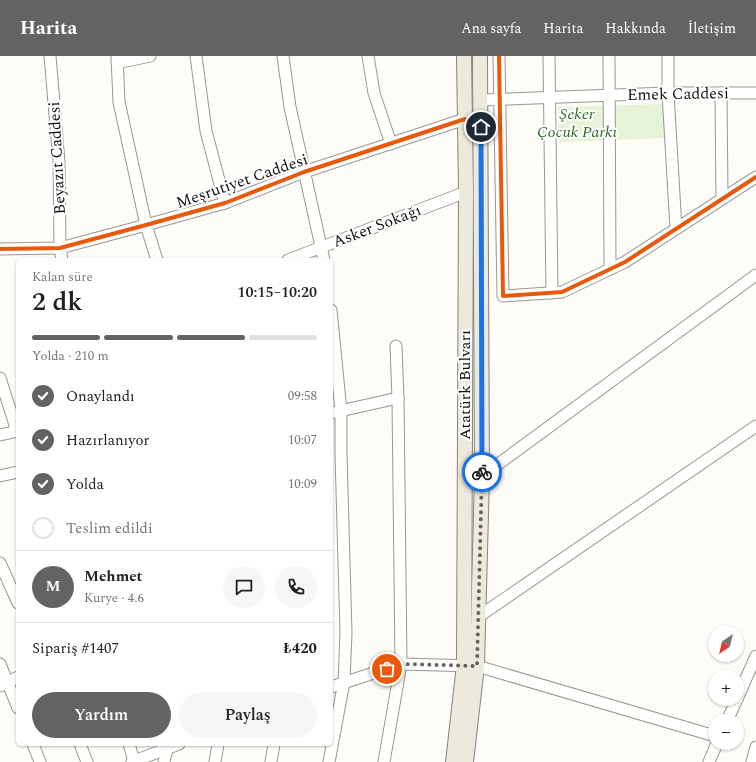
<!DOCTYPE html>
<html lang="tr">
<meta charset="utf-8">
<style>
body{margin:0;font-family:Spectral,serif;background:#f6f6f6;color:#222;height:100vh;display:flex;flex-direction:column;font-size:15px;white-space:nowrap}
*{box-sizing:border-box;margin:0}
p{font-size:13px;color:#767676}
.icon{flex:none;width:22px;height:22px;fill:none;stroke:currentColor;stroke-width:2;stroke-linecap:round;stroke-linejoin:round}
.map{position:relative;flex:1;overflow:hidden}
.panel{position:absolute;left:16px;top:202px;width:317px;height:488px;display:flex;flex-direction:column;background:#fff;border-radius:6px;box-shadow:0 1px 3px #0004}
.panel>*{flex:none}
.needle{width:26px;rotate:215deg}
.controls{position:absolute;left:708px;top:570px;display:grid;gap:8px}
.controls a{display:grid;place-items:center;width:36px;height:36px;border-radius:50%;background:#fff;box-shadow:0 1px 3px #0004;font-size:20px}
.pin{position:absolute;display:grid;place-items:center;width:34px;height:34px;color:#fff;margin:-17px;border:2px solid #fff;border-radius:50%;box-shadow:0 1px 4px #0007}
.courier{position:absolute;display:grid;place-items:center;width:40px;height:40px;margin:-20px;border:3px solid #1a73e8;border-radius:50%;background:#fff;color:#222;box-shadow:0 1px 5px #0007}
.overview em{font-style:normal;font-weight:600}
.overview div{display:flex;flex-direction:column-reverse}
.overview{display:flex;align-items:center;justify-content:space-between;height:68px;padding:0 16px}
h1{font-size:26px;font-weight:600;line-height:30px}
.bar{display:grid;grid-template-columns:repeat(4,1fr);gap:6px 4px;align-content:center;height:48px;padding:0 16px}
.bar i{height:5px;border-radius:3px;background:#e0e0e0}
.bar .selected{background:#646362}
.bar p{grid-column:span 4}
.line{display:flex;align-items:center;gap:10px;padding:0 16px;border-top:1px solid #e0e0e0}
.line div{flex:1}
.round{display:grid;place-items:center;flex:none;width:42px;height:42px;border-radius:21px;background:#f6f6f6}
ol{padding:0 16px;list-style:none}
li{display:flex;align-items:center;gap:12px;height:44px}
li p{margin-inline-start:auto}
li .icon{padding:4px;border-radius:50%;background:#646362;color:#fff;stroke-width:4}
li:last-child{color:#767676}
li i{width:22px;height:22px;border:2px solid #e0e0e0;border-radius:50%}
.action{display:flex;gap:8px;margin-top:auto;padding:8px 16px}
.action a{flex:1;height:46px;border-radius:24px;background:#646362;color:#fff;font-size:16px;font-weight:600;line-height:46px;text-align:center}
.action a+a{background:#f6f6f6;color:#222}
header{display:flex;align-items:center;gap:24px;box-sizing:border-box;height:56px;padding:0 20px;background:#646362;color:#fff}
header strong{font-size:19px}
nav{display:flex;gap:22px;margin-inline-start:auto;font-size:14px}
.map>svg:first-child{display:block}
</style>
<header>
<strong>Harita</strong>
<nav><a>Ana sayfa</a><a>Harita</a><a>Hakkında</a><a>İletişim</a></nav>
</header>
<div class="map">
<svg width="756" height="706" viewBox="0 0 756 706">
<rect width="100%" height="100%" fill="#fdfcf7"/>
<path fill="#e7f3d7" d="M665 48 664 82 559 86 558 51Z"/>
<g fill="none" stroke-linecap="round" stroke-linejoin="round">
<g stroke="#979795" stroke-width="13">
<g id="minor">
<path d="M50 0 59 106 60 192 62 204"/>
<path d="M117 0 119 46 146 169 157 204"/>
<path d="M196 0 206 75 225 147"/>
<path d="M283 0 290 51 324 204"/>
<path d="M368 0 374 37 391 88"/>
<path d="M499 0 503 240 562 236 625 206 756 121"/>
<path d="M549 0 552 237"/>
<path d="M609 0 610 213"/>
<path d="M668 0V37L676 173"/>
<path d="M117 7 150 0"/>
<path d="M721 37 722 143"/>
<path d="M481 44 668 37H756"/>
<path d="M0 193 60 192 146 169 225 147 304 116 465 63"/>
<path d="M288 204 466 136"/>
<path d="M0 322 17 375"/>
<path d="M331 357 398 342"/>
<path d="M0 379 18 375"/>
<path d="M0 420 18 416"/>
<path d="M482 420 756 219"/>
<path d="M0 507 18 547"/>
<path d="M478 561 756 370"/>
<path d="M0 608 18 652"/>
<path d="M0 630 18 621"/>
<path d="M331 631 401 608 477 610 715 680"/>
<path d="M737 643 756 600"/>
<path d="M727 665 737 643"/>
<path d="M33 688 40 706"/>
<path d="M80 688 87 706"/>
<path d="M129 688 134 705"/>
<path d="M132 706 179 688"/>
<path d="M164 706 167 693"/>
<path d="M215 706 218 688"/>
<path d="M271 706 274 688"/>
<path d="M329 706 344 626 346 577 341 398V355L331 254"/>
<path d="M384 706 401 608 398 342 396 290"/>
<path d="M709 706 717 687"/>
<path d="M752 706 756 691"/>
</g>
</g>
<g stroke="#858482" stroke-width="16">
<g id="major">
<path d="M453 706 464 609 466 136 464 0"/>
<path d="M466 706 477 610 482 420 480 0"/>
</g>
</g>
<use href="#minor" stroke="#fffffe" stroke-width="11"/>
<use href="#major" stroke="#ede9dc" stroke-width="14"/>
<g stroke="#fff" stroke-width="6">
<g id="cycleway">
<path d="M499 0 503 240 562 236 625 206 756 121"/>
<path d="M0 193 60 192 146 169 225 147 304 116 465 63"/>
</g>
</g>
<use href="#cycleway" stroke="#e8590c" stroke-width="4"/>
</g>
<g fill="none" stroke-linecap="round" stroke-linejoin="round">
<path stroke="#646362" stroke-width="4" stroke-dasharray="0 7.2" d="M387 613 401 608 477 610 482 416"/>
<path stroke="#1a73e8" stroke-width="5" d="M481 71 482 416"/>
</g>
<g text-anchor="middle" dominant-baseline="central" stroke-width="4" stroke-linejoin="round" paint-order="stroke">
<g font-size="16" fill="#111" stroke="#fff">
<text transform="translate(678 38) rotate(-1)">Emek Caddesi</text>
<text transform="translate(57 102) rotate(-93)">Beyazıt Caddesi</text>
<text transform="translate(242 125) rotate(-19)">Meşrutiyet Caddesi</text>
<text transform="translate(377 170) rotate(-21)">Asker Sokağı</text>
<text transform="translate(465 329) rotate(-90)">Atatürk Bulvarı</text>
</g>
<g font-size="16" font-style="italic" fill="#2f6b1f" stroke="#fff">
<text x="577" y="58">Şeker<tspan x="577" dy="18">Çocuk Parkı</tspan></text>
</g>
</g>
</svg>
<div class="controls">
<a><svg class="needle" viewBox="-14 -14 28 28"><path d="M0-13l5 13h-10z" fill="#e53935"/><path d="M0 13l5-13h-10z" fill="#767676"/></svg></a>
<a>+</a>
<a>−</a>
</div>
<div class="pin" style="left:387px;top:613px;background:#ea580c"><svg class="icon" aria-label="bag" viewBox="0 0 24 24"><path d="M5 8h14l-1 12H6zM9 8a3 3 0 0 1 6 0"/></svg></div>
<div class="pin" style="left:481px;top:71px;background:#1f2937"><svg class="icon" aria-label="home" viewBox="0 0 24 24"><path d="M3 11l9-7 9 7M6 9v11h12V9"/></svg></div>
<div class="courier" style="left:482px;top:416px"><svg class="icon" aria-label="bike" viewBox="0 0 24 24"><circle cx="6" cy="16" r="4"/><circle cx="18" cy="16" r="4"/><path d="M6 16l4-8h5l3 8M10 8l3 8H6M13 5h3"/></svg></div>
<section class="panel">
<div class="overview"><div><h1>2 dk</h1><p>Kalan süre</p></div><em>10:15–10:20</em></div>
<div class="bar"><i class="selected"></i><i class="selected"></i><i class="selected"></i><i></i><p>Yolda · 210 m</p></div>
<ol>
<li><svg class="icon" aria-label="check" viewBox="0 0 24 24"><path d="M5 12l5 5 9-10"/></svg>Onaylandı<p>09:58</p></li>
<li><svg class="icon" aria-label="check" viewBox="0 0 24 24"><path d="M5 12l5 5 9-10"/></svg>Hazırlanıyor<p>10:07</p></li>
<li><svg class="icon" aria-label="check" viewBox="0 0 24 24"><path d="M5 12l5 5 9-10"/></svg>Yolda<p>10:09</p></li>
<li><i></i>Teslim edildi</li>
</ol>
<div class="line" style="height:72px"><b class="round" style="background:#646362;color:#fff">M</b><div><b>Mehmet</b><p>Kurye · 4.6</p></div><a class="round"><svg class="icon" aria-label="chat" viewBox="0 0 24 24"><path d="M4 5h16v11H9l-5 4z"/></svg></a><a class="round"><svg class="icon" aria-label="phone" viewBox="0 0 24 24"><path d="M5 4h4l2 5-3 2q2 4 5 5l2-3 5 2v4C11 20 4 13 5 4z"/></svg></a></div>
<div class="line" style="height:52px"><div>Sipariş #1407</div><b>₺420</b></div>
<div class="action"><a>Yardım</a><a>Paylaş</a></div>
</section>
</div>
